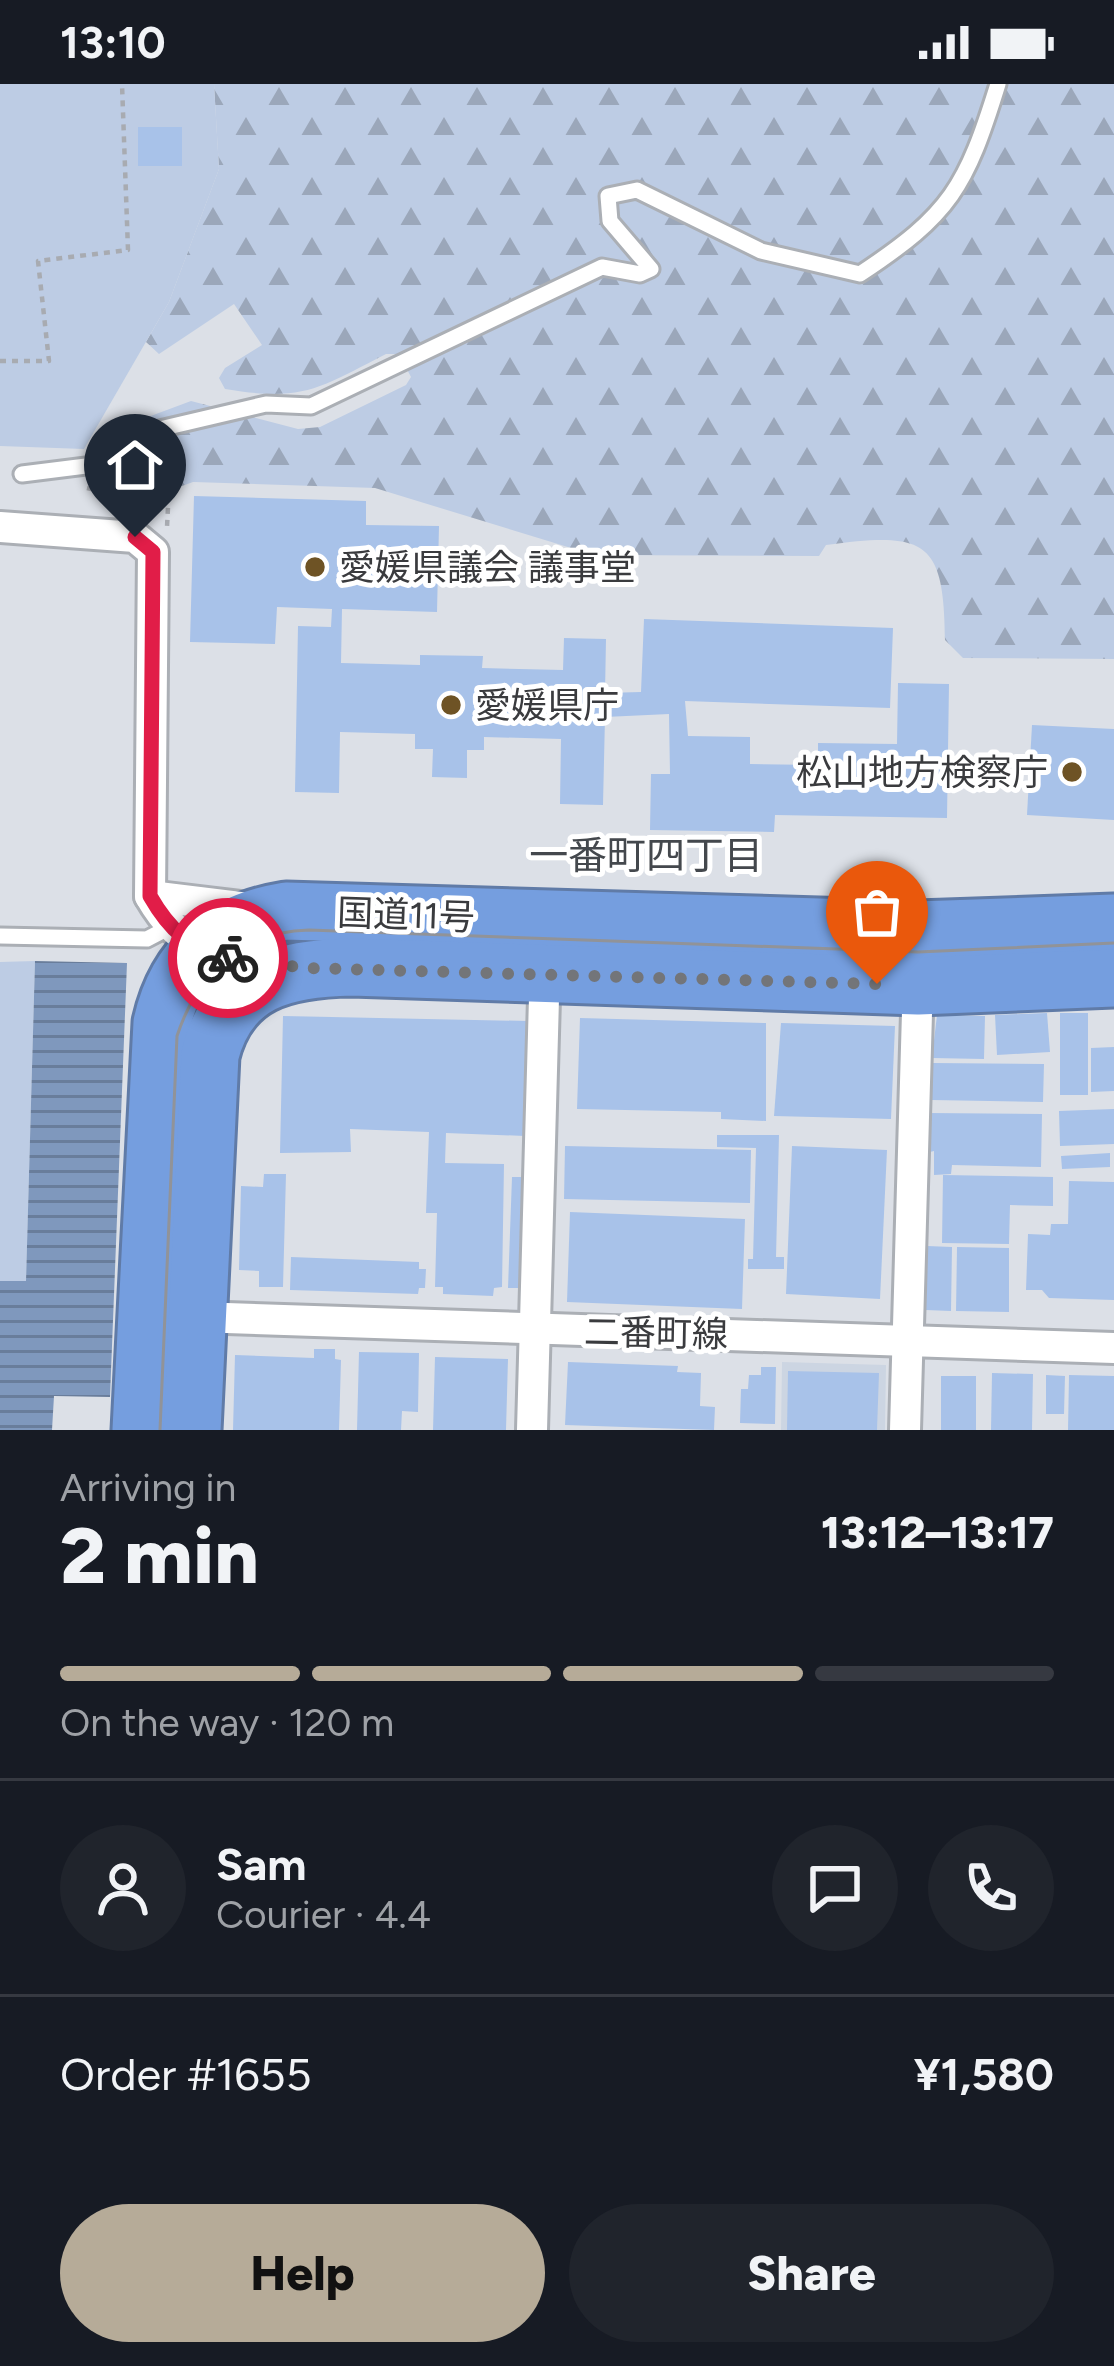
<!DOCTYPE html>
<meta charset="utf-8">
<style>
body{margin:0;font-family:Figtree,"Noto Sans JP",sans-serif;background:#20242c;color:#f1f3f6;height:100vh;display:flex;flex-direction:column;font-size:45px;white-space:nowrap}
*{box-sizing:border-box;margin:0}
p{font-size:39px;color:#9ea1a6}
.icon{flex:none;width:66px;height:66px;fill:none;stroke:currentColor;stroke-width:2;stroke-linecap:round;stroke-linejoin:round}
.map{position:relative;height:1346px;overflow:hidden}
.details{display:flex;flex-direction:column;background:#171b24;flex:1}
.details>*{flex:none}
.pin{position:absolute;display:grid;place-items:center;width:102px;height:102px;color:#fff;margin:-123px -51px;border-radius:50% 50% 50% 0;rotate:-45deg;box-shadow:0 0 12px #0007}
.pin .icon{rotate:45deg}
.courier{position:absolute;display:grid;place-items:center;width:120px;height:120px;margin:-60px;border:9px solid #e11d48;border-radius:50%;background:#fff;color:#222;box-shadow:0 3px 15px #0007}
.summary em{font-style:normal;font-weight:800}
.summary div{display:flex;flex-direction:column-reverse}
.summary{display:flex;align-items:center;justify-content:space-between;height:204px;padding:0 60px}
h1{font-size:78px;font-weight:800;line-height:90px}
.bar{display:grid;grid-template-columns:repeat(4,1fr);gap:18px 12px;align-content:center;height:144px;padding:0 60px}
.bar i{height:15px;border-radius:9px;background:#363941}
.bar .selected{background:#b6ab98}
.bar p{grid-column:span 4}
.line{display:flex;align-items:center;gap:30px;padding:0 60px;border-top:3px solid #363941}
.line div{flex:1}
.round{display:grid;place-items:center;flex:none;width:126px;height:126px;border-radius:63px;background:#20242c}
.cta{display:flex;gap:24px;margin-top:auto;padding:24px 60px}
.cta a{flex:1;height:138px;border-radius:72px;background:#b6ab98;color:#111;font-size:48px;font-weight:800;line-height:138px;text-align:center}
.cta a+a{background:#20242c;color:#f1f3f6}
.status{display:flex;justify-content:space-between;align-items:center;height:84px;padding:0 60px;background:#171b24;direction:ltr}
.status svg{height:33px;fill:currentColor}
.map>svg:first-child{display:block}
</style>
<div class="status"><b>13:10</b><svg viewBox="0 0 49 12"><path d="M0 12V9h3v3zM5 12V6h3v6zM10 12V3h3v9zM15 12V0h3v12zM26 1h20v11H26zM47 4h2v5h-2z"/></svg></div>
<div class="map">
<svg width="1114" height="1346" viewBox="0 0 1114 1346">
<defs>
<pattern id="forest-firs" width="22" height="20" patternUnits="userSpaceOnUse" patternTransform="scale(3)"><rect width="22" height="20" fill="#bdcce4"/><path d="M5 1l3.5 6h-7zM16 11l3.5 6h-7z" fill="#9ba7ba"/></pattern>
<pattern id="water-rules" width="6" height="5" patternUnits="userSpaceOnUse" patternTransform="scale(3)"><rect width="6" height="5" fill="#7f98bd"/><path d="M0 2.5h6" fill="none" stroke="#697d9b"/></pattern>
</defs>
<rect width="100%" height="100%" fill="#dce0e7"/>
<path fill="#ccd5e2" d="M782 1278 886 1281 885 1346H781Z"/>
<path fill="url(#forest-firs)" d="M214 0H1114V575L963 574 945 556C944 457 927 447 826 461L819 472 594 471 375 404 193 398 157 411 142 403 135 386 148 333 191 317 298 345 320 343 406 301 411 293 399 270H386C318 305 303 318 225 305L219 294 225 284 262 261 234 220 159 270 146 258 169 218 219 85Z"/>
<g fill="#bdcce4">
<path d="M0 0H214L219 85 169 218 84 365 0 362Z"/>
<path d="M35 877 26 1198 0 1197V878Z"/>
</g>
<path fill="url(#water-rules)" d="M35 877 127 879 110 1313 54 1312 52 1346H0V1197H26Z"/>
<g fill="#a8c2e9">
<rect x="138" y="43" width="44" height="39"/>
<path d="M194 412 366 417V441L439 442 437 528 342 525 341 579 420 581V571L483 572 482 584 563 586 564 554 606 555 605 609 641 608 644 535 893 544 890 624 685 617 688 652 750 653V680L818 681V659L897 660 898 599 949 600 947 734 775 731 774 748 650 746 651 690H670L669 630 605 633 603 721 560 720 561 655 484 653V666H467V694L432 693 433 665H415V650L340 648 339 709 295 708 298 542 331 543 332 525 277 523 275 560 190 558Z"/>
<path d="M1032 641 1114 645V736L1027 731Z"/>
<path d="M1047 929 1050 968 997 971 995 931Z"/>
<rect x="1060" y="929" width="28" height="82"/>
<path d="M937 931 985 932 984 975 932 974Z"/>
<path d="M283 932 528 937 525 1052 446 1049 445 1079 504 1080 502 1203 494 1204 493 1212 443 1210V1203H435L437 1129H426L429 1048 350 1045 351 1068 280 1069Z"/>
<path d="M580 934 766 939V1037L721 1035V1028L577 1025Z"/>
<path d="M781 939 895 942 891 1035 774 1032Z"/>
<path d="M1114 963V1007L1091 1008V964Z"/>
<path d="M932 979 1044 980 1043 1018 932 1016Z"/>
<path d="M1114 1025V1060L1060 1062 1059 1027Z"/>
<path d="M927 1029 1042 1030 1041 1083 952 1081 951 1090 934 1091V1067L926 1069Z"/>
<path d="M717 1051H779L776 1173H784V1185H748V1175H753L756 1064 717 1063Z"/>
<path d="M565 1062 751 1066 750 1119 564 1115Z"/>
<path d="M792 1062 887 1066 880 1215 786 1210Z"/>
<path d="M1110 1069V1083L1062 1085 1061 1072Z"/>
<path d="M264 1090H286L283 1203H259V1187L239 1186 241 1102 263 1103Z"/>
<path d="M943 1091 1053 1093V1122L1010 1121 1009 1160 942 1159Z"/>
<path d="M512 1093H527L523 1204H508Z"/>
<path d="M1069 1097 1114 1098V1216L1049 1214 1042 1206H1026L1028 1150 1050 1151 1051 1140H1068Z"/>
<path d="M570 1128 745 1135 742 1225 567 1218Z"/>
<path d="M927 1162 952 1163 951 1227 926 1226Z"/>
<path d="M957 1163 1009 1164V1228L956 1227Z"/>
<path d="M291 1173 419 1178V1185H426L425 1204H419L418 1210 290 1206Z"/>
<path d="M314 1265H335V1275L341 1276 339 1346H233L235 1271 314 1274Z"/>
<path d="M359 1268 419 1269 418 1328 402 1327 401 1346H357Z"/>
<path d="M435 1273 508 1275 506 1346H433Z"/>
<path d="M568 1278 678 1282 677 1288 701 1289 700 1322 715 1323 714 1346 565 1341Z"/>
<path d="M761 1283H776L775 1340 740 1339 741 1305H748L749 1291H761Z"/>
<path d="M788 1287 879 1289 877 1346H787Z"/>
<path d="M992 1289 1033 1290 1032 1346H991Z"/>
<path d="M1046 1291 1065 1292 1064 1330H1046Z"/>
<path d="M1069 1291 1114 1292V1346H1068Z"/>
<rect x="941" y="1292" width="35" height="54"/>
</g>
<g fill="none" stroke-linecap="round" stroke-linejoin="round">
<g stroke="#abafb5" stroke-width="21">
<g id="lane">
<path d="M22 390 94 381 151 347 266 320 311 322 602 183 640 190 651 185 610 137 608 112 637 106 761 167 860 190C951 130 966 103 998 0"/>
<path d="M0 852 147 855 168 844"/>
</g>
</g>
<g stroke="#abafb5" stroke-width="36">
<g id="street">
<path d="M0 443 135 453 153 468 150 812C181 866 219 878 280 882"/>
<path d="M150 812 257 825"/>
<path d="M197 1233 1114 1264"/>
<path d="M532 1346 545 878"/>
<path d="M905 1346 918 894"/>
</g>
</g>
<g stroke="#607ba7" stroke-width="63">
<g id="highway">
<path d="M141 1346 162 939C177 873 220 838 286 827L918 846 1114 839"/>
<path d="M192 1346 210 971C228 897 285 884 352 883L918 902 1114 894"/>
</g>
</g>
<g stroke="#a8abb1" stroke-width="4.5" stroke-dasharray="6 6" stroke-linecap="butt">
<path d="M0 277H49L38 177 128 166 122 0"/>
<path d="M87 404 168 423 167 443"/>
</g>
<use href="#lane" stroke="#fff" stroke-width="15"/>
<use href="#street" stroke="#fff" stroke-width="30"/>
<use href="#highway" stroke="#759edf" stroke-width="57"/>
<path stroke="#919398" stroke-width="3" d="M160 1346 177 952C198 889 239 848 309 846L918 868 1114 859"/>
</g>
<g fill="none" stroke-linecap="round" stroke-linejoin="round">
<path stroke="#737579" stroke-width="12" stroke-dasharray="0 21.6" d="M228 874 306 884 877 900"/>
<path stroke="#e11d48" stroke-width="15" d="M135 453 153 468 150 812C170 847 189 863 228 874"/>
</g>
<g fill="#6e5325" stroke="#fff" stroke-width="4.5">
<circle cx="315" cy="483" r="12"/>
<circle cx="451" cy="621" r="12"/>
<circle cx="1072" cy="688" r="12"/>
</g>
<g text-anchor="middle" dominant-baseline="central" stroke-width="10" stroke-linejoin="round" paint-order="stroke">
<g font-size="36" fill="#3a3b3e" stroke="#fff" text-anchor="start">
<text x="339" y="483">愛媛県議会 議事堂</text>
<text x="475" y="621">愛媛県庁</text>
<text x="1048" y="688" text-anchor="end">松山地方検察庁</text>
</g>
<g font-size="36" fill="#3a3b3e" stroke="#fff">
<text transform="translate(406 831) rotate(2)">国道11号</text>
<text transform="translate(656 1249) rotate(1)">二番町線</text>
</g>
<g font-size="39" fill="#44484d" stroke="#fff">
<text x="646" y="771">一番町四丁目</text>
</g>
</g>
</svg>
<div class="pin" style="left:877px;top:900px;background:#ea580c"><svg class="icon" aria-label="bag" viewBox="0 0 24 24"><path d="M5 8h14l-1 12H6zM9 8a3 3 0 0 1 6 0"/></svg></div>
<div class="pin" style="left:135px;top:453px;background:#1f2937"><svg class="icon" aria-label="home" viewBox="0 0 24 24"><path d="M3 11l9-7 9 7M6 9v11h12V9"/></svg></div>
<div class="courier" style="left:228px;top:874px"><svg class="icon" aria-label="bike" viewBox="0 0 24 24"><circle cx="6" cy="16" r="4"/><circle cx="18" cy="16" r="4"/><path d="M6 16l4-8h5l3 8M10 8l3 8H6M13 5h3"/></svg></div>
</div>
<section class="details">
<div class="summary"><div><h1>2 min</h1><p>Arriving in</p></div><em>13:12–13:17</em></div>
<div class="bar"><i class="selected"></i><i class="selected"></i><i class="selected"></i><i></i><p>On the way · 120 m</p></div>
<div class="line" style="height:216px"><a class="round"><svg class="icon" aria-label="person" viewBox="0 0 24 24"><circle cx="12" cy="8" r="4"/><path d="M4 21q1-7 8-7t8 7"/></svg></a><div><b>Sam</b><p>Courier · 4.4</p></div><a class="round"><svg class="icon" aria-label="chat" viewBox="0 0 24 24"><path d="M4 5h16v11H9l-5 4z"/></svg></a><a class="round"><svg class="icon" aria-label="phone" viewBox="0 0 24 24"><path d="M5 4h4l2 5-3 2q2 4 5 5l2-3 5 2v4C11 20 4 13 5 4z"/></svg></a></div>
<div class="line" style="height:156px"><div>Order #1655</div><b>¥1,580</b></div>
<div class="cta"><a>Help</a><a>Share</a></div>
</section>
